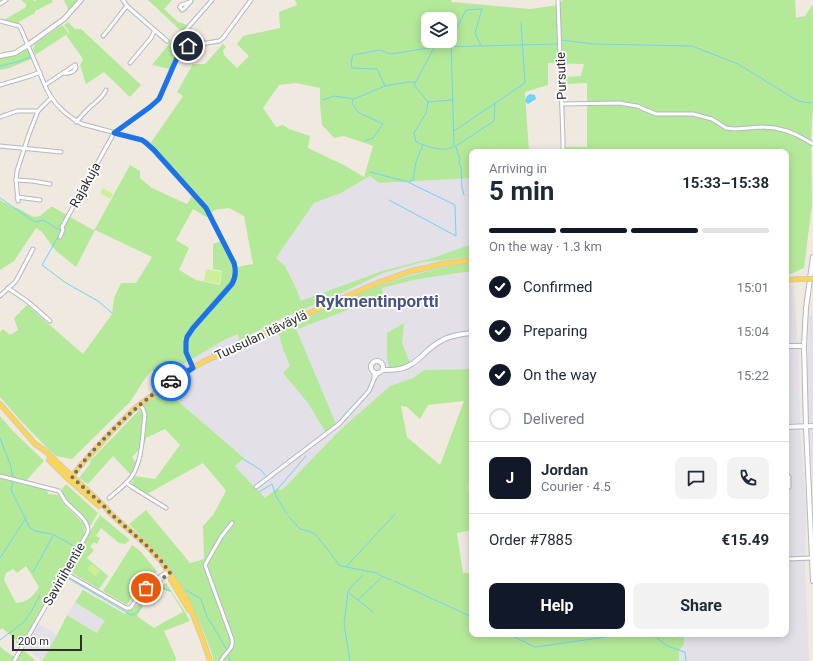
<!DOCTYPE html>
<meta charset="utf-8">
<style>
body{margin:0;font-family:Roboto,sans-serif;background:#f2f2f3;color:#1f2937;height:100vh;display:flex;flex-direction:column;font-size:15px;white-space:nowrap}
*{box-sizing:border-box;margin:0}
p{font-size:13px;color:#747a83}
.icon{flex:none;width:22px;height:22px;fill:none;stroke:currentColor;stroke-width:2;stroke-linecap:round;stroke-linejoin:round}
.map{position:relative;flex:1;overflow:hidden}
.panel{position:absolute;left:469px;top:149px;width:320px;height:488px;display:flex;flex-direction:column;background:#fff;border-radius:8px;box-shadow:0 2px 10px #0003}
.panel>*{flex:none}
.buttons{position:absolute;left:421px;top:12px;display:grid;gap:8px}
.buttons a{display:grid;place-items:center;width:36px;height:36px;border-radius:8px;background:#fff;box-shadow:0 2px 10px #0003;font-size:20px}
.scale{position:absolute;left:12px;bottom:10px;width:70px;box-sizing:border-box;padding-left:4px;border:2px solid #2e2e2e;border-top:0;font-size:11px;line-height:14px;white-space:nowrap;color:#2e2e2e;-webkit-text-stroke:3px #fff;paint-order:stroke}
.pin{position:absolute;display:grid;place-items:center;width:34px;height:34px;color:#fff;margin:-17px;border:2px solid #fff;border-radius:50%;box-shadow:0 1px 4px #0007}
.courier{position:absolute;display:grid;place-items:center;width:40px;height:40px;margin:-20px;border:3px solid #1a73e8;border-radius:50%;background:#fff;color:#222;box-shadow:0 1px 5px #0007}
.headline em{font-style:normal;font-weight:700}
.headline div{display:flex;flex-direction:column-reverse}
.headline{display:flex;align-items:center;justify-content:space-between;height:68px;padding:0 20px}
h1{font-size:26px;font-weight:700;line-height:30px}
.bar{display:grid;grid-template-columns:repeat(4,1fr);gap:6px 4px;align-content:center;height:48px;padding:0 20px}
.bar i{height:5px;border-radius:3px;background:#e0e1e3}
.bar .current{background:#111827}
.bar p{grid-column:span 4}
.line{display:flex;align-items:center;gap:10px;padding:0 20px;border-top:1px solid #e0e1e3}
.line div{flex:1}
.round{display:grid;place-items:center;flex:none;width:42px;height:42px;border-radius:8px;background:#f2f2f3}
ol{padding:0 20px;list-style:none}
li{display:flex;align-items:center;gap:12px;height:44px}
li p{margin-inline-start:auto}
li .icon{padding:4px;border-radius:50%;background:#111827;color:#fff;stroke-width:4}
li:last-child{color:#747a83}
li i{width:22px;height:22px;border:2px solid #e0e1e3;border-radius:50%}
.action{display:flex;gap:8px;margin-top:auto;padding:8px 20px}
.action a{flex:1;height:46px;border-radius:8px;background:#111827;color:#fff;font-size:16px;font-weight:700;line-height:46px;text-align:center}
.action a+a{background:#f2f2f3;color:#1f2937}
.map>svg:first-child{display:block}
</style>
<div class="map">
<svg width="813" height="661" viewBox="0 0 813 661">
<rect width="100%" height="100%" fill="#f0e9e0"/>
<g fill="#e3e0e8">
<path d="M370 176 379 183 472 178V369L424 370 413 378 390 386 341 429 282 490 276 489 265 498 235 466 244 458 166 391 161 379 173 370 226 339 238 334 239 341 276 321 304 309 296 288 285 266 276 258 314 203 341 193Z"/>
<path d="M793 285 796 314 797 340H799L800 429 806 505 805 571 809 661H679V651L684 644V634H786V286Z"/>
<path d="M813 313V487L807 389 809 316Z"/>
<path d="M75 602 105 621 101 626 98 633 67 615Z"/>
<path d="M37 623 57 635 42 661H41L24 645Z"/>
</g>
<g fill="#b5e99a" fill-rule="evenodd">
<path d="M21 0H33L34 1 37 0H52L53 2 35 11V13L20 21 17 26 11 22 4 20 26 7V4Z"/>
<path d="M64 0H79L69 11Z"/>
<path d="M148 0H172L164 9 178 22 187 25 208 42 186 45C177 48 174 61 170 69L152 65 180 30Z"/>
<path d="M295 0H451L452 2 530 9 558 5 563 0H795L796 18 805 16 813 4V111L812 116 811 141 812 204 804 268 786 276V152H565V147H587V83L563 84 565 77 581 76 584 64 548 63V85L525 92 529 152H472V178L379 183 370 176 341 193 314 203 276 258 285 266 296 288 301 301 382 271 433 258 466 246H472V257L423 262 383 273 335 296 276 321 239 341 238 334 226 339 173 370 161 379 152 370 144 380 130 402 72 459 56 456 51 452 20 420 0 397V332L3 329 10 335 18 330 14 318 27 305 83 354 112 314 114 298 121 283H136L152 257 95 230 76 267 55 250 42 232 36 228 14 261 0 270V200L12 207 17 208 34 217 40 216 51 207H53L93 230 95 229 130 165 140 171V178L152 188 187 204 194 193 150 144 183 96 177 92 193 64H205L223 44 226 47 223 50 224 55 237 68 249 56 237 44 243 36 280 28 279 12 297 5ZM428 19H450V41H428ZM296 83 320 88V105L322 125 334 138 344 136 373 146 364 177 344 165 308 148 310 136 289 129 283 125 276 127 263 108 279 85ZM229 208 244 216 253 264 237 267 232 263 221 241 213 244V269L222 271 220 285 196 280 179 270 189 248 176 240 193 209 206 217 215 210Z"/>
<path d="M68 22 75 29H81L141 85 130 97 104 72 86 84 80 65 83 59 66 35 70 33 64 25Z"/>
<path d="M62 25 69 33 35 55 33 49 36 43Z"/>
<path d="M28 49 32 59 9 68 0 70V57L10 56Z"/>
<path d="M472 262V271L418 279 382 288 383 296 298 329 296 323 311 316 313 313C331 306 349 298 367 290 401 277 436 268 472 262Z"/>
<path d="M404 323 402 343 410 363C403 366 396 369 389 367L387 358V333Z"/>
<path d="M294 324 336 424 326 433 308 403 283 373 290 366 283 349 278 331Z"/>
<path d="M472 369V483L468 484 472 530 457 533 463 573H472V634H684V644L679 651V661H214C211 649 206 638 201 626 184 587 160 554 129 524L146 510 190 563 204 559 203 526 213 515 226 491 224 488 203 463 147 494 131 484 135 476 155 479 180 445 165 429 146 438 145 443 132 457 137 464 131 475 113 456 88 484 79 478 90 464V461L145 404 166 391 244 458 235 466 265 498 276 489 282 490 341 429 390 386 413 378 424 370ZM464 401 440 465 407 437 401 406 407 407 420 419 428 405Z"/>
<path d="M0 416 13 431 44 461 25 482 47 489 48 494 59 495 63 503 84 524C86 534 83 538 78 546L19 648 15 639 2 628 0 630ZM26 566 39 587C33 597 27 602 16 603L4 580 6 573 13 569 17 573Z"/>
<path d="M65 485H67L98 513 89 528C88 524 86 520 83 517 75 508 63 502 62 489Z"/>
<path d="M100 515 130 540 125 544 119 543 101 528 96 536 100 538 97 544 94 542 90 547 94 550 87 558 108 576 99 589 67 570 89 533Z"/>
<path d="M132 545 139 550 157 571 152 577 141 584 127 605 103 591Z"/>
<path d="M166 583 185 612 190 621 164 631 176 658 175 661H42L57 635 67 615 97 633 101 626 105 621 75 602 83 590 125 614 127 610 133 609 135 606H137L139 603 143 606 137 616 154 628 164 622 183 612 171 592 161 589 151 595 146 602 142 600 147 594Z"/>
<path d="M0 646 5 651 15 657 12 661H0Z"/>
<path d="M22 649 36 661H16Z"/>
</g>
<g fill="#caf195">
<path d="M103 188 113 194 110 199 100 193Z"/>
<path d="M206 269 222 272 219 284 204 281Z"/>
<path d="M92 564 100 571 95 576 87 569Z"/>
</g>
<path fill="#6ed3f7" d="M530 94 535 95 536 99 528 104 525 101 527 96Z"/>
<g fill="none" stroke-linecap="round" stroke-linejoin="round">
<g stroke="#6ed3f7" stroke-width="1">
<path d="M561 40 593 44 692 46 738 64 798 101 811 103"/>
<path d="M434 48 414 85 428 102 452 100"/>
<path d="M0 66 17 62 30 57"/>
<path d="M385 86 377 69 352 68 351 62 353 55 380 50 391 54 434 47 480 46"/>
<path d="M323 100 334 96 354 99 385 86 408 82H415"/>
<path d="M353 100 352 103 358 112 383 124 373 138 365 141"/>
<path d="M428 102 426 113 414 133 416 142C426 146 436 150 446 149 450 148 453 147 456 146L494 121 495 103"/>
<path d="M454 131 525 83 521 23"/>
<path d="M454 146 451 40 466 10 482 9 475 33 481 46 558 44"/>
<path d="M456 147 458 154 460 158 459 163 461 167 462 187 464 195"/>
<path d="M370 172 408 182 455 205 456 236 389 200"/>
<path d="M409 182 413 180 416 162 423 145"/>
<path d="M0 198 35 222 43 220 61 231"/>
<path d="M58 237 42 265 66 283 98 301 112 313"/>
<path d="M0 438 10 464 13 478"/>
<path d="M243 459 261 470 266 476"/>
<path d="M13 481 11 490 30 528 35 531 52 534 76 547"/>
<path d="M259 492 272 484 276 496 287 514"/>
<path d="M275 492 306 456"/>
<path d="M289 517 300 529 309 531 315 534 328 550 339 565 346 567 395 514"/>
<path d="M0 558 26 518"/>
<path d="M346 567 377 573 381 576 391 580"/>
<path d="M33 572 53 536"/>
<path d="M66 577 131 615C136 615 138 611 141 607"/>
<path d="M394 581 472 617"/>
<path d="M186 590 201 599 207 617 213 626 227 650"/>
<path d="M349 593 358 600"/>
<path d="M145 602 150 594 162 588 170 591"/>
<path d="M373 612 358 600 380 579"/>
<path d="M508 634 535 647 613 636 619 637 622 634"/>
<path d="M652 634 667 646 685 652 686 661"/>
<path d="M0 640 24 622 31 612 40 595"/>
<path d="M229 657 230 661"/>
<path d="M350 661 344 624 348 592 351 587 363 575"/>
</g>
<g stroke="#b4b6c2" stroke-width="5">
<g id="street">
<path d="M123 0 127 6 167 41"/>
<path d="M558 0 563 140V152"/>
<path d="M0 4 6 0"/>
<path d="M180 7 182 10 184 9 191 1"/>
<path d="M180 7 181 5 190 2"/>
<path d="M0 21 19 26 21 29 47 90C54 104 68 117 82 124L142 140 147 143 206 208 234 263C236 270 236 277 232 283L193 328 187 337 186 342V353L193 368"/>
<path d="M103 36C112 26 119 15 127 6"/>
<path d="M181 49 178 42V39L212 0"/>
<path d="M130 63 151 38 155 30"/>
<path d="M64 73C69 74 75 72 76 67L75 65"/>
<path d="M0 85 30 76 40 72"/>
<path d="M45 85 75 65"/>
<path d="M562 104 619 103 637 106 656 114H693L712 119 726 128 735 129 761 127 775 128 787 131 797 135 813 144"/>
<path d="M0 117 17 111H38L51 98"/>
<path d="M76 122C80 118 84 113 88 109 94 103 102 99 106 90"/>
<path d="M114 133 150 107 159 99 176 59 183 47 219 41 223 38 251 0"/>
<path d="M0 146 61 152"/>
<path d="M16 180 32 181 50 184"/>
<path d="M17 197 40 200"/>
<path d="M18 201 16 180 17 171 29 134 38 111"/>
<path d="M60 237 63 230 62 227 114 133"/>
<path d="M8 288 27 301 50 321"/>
<path d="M0 296 13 284 16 281 33 249"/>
<path d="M374 379 378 373"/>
<path d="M786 473 789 477V487"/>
<path d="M0 476 59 491C62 494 63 499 66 502 72 509 88 519 88 530 88 533 86 536 84 539L14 661"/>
<path d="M126 483 132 487 166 508"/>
<path d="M256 487 339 424 369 391 374 379V372"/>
<path d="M109 498C117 491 126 485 132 476 143 459 142 435 145 415L143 409 140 405"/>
<path d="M786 559 813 558"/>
<path d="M65 573 126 608H130L147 586 168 571"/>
<path d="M146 588H148L170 573"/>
<path d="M221 661C225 652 234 650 232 639L205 565 221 537 232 523"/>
</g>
</g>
<g stroke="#b4b6c2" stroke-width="6">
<g id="secondary">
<path d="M0 56 15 53 28 45 64 19 81 0"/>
<path d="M813 257 806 308 804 346 806 426 813 581"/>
<path d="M786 346H804"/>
<circle cx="377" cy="367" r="6"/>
<path d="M383 370C392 370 402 370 410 365 416 362 422 356 427 351 442 338 451 335 472 333"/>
<path d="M786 427 813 426"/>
</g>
</g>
<g stroke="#c9c9c9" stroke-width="6">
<g id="primary">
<path d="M786 280 800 279"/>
<path d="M0 404 36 445"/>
<path d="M35 444 44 450 105 507 111 514 145 544 161 561 173 578 188 602 204 643 210 661"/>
<path d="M49 460 66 477 99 506"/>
<path d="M69 480 80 466 110 433 134 409 174 379 203 362 284 324 375 284 408 272 421 269 442 264 472 260"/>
<path d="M171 580 189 610"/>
</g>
</g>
<use href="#street" stroke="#fff" stroke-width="3"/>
<use href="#secondary" stroke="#fff" stroke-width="4"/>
<use href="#primary" stroke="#fad45b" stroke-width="4.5"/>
<g stroke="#c9c9c9" stroke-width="6" stroke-linecap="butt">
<path id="primary-bridge" d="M800 279H813"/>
</g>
<use href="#primary-bridge" stroke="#fad45b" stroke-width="4.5"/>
</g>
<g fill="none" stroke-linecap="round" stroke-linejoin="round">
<path stroke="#726f6c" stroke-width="4" stroke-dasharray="0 7.2" d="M146 588H148L170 573 161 561 145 544 111 514 105 507 72 477C75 474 78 469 81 465 107 433 137 405 171 381"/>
<path stroke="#1a73e8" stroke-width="5" d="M171 381 193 368 186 352V342L187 337 193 328 232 284C236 277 236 270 234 263L206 208 154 150 146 143 142 140 114 133 150 107 159 99 181 49 183 47 188 46"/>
</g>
<g text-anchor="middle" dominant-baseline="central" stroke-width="3.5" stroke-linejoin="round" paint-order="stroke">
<g font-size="13" fill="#2e2e2e" stroke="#fff">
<text transform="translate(561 76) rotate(-92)">Pursutie</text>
<text transform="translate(85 185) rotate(-61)">Rajakuja</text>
<text transform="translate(261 335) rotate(-25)">Tuusulan itäväylä</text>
<text transform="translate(64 574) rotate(-60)">Saviriihentie</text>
</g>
<g font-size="17" font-weight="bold" fill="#4a5483" stroke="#fff">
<text x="377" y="301">Rykmentinportti</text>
</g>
</g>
</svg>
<div class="buttons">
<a><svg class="icon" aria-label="layers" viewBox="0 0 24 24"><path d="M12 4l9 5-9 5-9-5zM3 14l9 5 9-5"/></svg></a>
</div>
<div class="scale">200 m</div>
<div class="pin" style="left:146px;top:588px;background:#ea580c"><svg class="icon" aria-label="bag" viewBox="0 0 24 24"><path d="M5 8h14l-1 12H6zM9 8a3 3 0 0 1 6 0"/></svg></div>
<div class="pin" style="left:188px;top:46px;background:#1f2937"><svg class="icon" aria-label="home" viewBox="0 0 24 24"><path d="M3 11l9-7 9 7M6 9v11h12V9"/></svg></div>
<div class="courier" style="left:171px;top:381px"><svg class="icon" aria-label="car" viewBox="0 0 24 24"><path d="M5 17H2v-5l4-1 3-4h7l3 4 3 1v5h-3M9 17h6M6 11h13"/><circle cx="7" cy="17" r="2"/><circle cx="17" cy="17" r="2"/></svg></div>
<section class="panel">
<div class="headline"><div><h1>5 min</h1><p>Arriving in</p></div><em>15:33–15:38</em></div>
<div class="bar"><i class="current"></i><i class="current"></i><i class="current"></i><i></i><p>On the way · 1.3 km</p></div>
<ol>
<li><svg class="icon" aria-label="check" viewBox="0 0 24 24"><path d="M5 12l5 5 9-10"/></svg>Confirmed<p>15:01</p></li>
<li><svg class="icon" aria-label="check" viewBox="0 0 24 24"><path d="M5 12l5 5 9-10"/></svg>Preparing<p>15:04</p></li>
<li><svg class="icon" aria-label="check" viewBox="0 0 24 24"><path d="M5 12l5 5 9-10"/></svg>On the way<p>15:22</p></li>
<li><i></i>Delivered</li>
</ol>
<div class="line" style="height:72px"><b class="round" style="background:#111827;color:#fff">J</b><div><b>Jordan</b><p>Courier · 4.5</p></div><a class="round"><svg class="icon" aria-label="chat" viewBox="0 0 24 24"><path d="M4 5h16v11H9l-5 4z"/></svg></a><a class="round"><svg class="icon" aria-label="phone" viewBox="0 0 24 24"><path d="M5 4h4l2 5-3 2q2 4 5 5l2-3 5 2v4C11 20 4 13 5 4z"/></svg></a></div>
<div class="line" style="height:52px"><div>Order #7885</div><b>€15.49</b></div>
<div class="action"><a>Help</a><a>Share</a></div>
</section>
</div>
